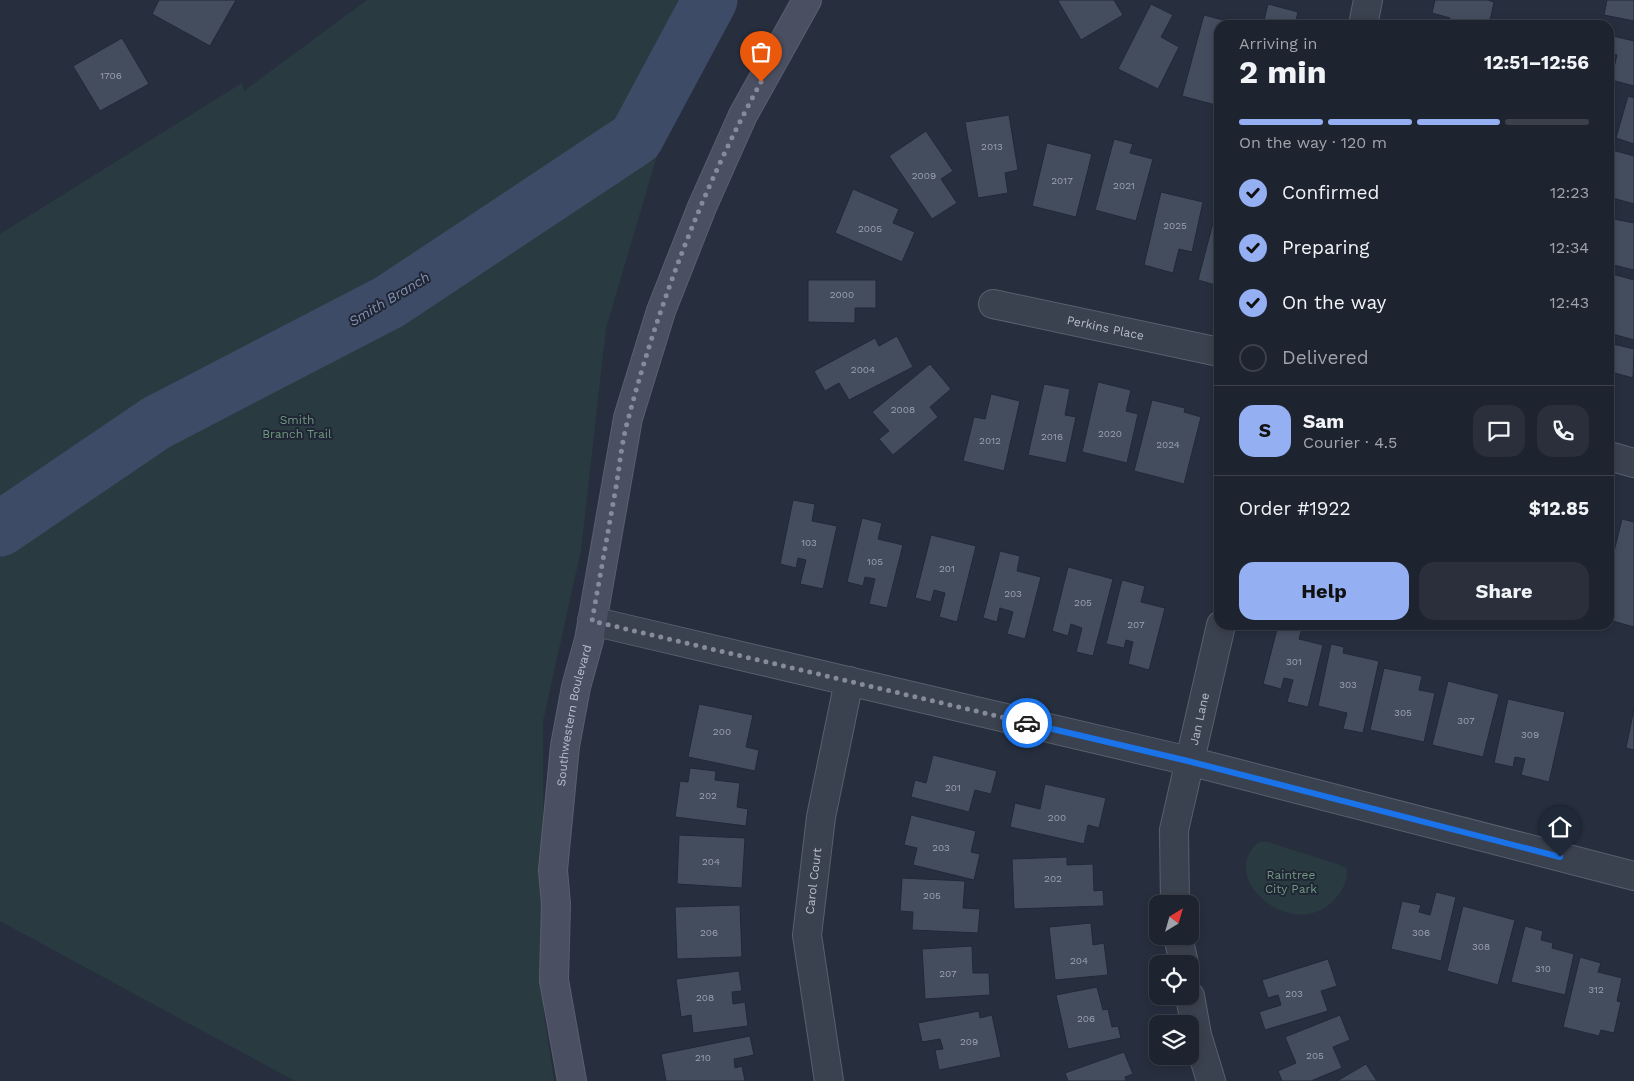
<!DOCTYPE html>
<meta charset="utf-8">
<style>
body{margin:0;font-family:"Work Sans",sans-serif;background:#2a2f3b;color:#f1f3f6;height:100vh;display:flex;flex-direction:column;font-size:19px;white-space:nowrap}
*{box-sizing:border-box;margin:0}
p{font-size:16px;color:#a0a4aa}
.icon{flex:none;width:28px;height:28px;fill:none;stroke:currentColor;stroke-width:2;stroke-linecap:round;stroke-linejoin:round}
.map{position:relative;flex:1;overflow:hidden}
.sheet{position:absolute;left:1214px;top:20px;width:400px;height:610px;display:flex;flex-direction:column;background:#1d232f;border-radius:15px;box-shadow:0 2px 8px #0003,0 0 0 1px #3b404b}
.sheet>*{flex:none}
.needle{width:32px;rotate:37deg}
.tools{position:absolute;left:1149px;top:895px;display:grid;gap:10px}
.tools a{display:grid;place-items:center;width:50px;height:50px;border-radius:10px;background:#1d232f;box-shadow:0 2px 8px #0003,0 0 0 1px #3b404b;font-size:25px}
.pin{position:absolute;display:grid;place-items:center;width:42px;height:42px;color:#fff;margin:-51px -21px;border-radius:50% 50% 50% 0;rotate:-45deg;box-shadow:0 0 5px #0007}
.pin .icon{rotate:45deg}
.courier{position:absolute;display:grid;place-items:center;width:50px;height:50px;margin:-25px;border:4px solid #1a73e8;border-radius:50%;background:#fff;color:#222;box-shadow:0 1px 6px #0007}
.overview em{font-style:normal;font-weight:700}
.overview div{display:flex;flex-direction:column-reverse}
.overview{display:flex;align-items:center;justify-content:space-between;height:85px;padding:0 25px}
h1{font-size:32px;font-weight:700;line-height:38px}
.bar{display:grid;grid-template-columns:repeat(4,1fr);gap:8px 5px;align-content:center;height:60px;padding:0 25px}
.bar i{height:6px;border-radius:4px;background:#3b404b}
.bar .on{background:#94aff2}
.bar p{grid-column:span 4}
.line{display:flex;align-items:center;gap:12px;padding:0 25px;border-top:1px solid #3b404b}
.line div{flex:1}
.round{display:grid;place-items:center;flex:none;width:52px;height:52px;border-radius:15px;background:#2a2f3b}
ol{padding:0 25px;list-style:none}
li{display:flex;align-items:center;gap:15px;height:55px}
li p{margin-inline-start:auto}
li .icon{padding:5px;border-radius:50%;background:#94aff2;color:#111;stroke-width:4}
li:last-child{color:#a0a4aa}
li i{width:28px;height:28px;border:2px solid #3b404b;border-radius:50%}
.action{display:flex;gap:10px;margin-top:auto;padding:10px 25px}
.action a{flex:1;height:58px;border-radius:15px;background:#94aff2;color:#111;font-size:20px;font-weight:700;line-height:58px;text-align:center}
.action a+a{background:#2a2f3b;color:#f1f3f6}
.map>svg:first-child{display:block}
</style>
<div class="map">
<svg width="1634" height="1081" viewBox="0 0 1634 1081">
<rect width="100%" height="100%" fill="#272f3f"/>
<g fill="#293b40">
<path d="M367 0H703L606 328 581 550 543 721 544 1016 554 1081H295L0 921V234L242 83 244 91Z"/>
<path d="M1259 842H1268L1340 865 1347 869C1347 882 1343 891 1334 900 1293 944 1215 877 1259 842Z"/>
</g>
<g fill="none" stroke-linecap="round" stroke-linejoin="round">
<path stroke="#3e4b67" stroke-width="55" d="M0 529 156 423 389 302 636 138 710 0"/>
</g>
<g fill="#444d5e" stroke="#222837">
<path d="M159 0H236L210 46 152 14Z"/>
<path d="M1060 0H1114L1123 15 1081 40 1058 1Z"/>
<path d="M1435 0H1488L1494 2 1489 25H1448L1450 18 1432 13Z"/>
<path d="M1607 0H1634V21L1604 15Z"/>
<path d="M1151 4 1173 15 1161 37 1179 47 1158 89 1118 69Z"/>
<path d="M1268 4 1298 12 1295 25H1263Z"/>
<path d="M1204 15 1242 25H1219V106L1182 96Z"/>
<path d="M1609 35 1634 41V86L1611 80 1617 55 1609 53Z"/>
<path d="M122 38 149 84 100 111 73 66Z"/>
<path d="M1628 96 1634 98V144L1616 138Z"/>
<path d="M1009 115 1018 170 1005 173 1008 193 978 198 965 122Z"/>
<path d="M926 131 953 171 941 179 957 203 932 219 889 156Z"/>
<path d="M1114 139 1133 144 1130 153 1153 159 1136 221 1095 210Z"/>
<path d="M1047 143 1092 154 1076 217 1032 206Z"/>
<path d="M1609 149 1634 156V204L1609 197Z"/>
<path d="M853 189 899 209 893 223 915 232 902 262 835 233Z"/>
<path d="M1161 192 1203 202 1192 252 1179 249 1173 273 1144 265Z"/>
<path d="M1219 200V286L1198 280Z"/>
<path d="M1609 218 1634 223V270L1609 264Z"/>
<path d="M1609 273 1634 280V340L1609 333Z"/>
<path d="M808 280H876V308H855V323L808 322Z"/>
<path d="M897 336 913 367 849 400 839 383 825 391 814 371 875 338 879 346Z"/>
<path d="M1609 343 1634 349 1633 378 1611 372 1609 379Z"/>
<path d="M930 364 951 389 930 407 938 417 893 455 879 439 889 431 872 412Z"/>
<path d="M1098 382 1131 390 1126 411 1138 414 1127 463 1082 452Z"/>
<path d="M1044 384 1070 389 1065 415 1076 417 1066 463 1028 455Z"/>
<path d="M991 394 1020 401 1004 471 963 461 974 417 985 419Z"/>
<path d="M1152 400 1185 408 1184 412 1201 417 1184 484 1134 471Z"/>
<path d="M793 500 815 504 812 521 837 526 823 589 800 584 806 560 798 558 796 568 780 564Z"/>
<path d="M862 518 882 523 878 539 903 545 887 608 869 604 875 579 865 577 863 586 847 582Z"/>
<path d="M1622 519 1634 522V627L1609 620V572Z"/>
<path d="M931 535 976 546 957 622 939 617 945 593 934 590 931 602 915 598Z"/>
<path d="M1000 551 1020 556 1017 571 1041 577 1025 639 1007 634 1013 612 1000 608 997 622 983 618Z"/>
<path d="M1068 567 1113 579 1093 656 1076 652 1082 628 1071 624 1068 636 1052 631Z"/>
<path d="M1122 580 1145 586 1141 602 1165 608 1149 670 1128 664 1133 642 1126 640 1124 648 1106 644Z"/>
<path d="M1278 625H1303L1299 639 1323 645 1308 707 1287 702 1293 680 1284 678 1281 689 1263 684Z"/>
<path d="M1331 644 1344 647 1343 653 1379 661 1363 733 1343 729 1347 713 1318 706Z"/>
<path d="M1384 668 1422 676 1419 690 1435 693 1424 742 1370 730Z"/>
<path d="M1448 681 1499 694 1483 757 1432 745Z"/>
<path d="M1508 699 1565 712 1549 782 1521 775 1525 759 1515 757 1513 767 1494 763Z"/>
<path d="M699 704 753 715 746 747 759 750 755 771 688 757Z"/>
<path d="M1634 709V750L1626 748Z"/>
<path d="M933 755 997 771 991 794 975 790 969 812 911 797 915 780 926 783Z"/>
<path d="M690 768 716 771 715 780 740 783 737 807 748 809 746 826 675 817 680 781 688 782Z"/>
<path d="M1045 784 1106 798 1099 828 1088 825 1084 844 1010 827 1015 803 1040 809Z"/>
<path d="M911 815 976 831 971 852 980 854 974 880 913 865 917 848 904 845Z"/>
<path d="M679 835 745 838 742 888 677 884Z"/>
<path d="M1067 857V865L1093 864 1094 891 1103 890 1104 906 1014 909 1012 859Z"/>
<path d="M902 878 965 881 963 908 980 909 978 933 912 930 913 912 900 911Z"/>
<path d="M1436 892 1456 897 1441 961 1391 949 1402 901 1421 905 1419 912 1430 915Z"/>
<path d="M740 905 742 957 677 959 675 907Z"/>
<path d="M1463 906 1515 920 1498 985 1447 971Z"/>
<path d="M1091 923 1093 945 1104 943 1108 975 1055 980 1049 927Z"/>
<path d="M1525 926 1543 931 1541 940 1553 943 1552 948 1574 954 1565 995 1511 982Z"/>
<path d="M972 946 973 973H989L990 995 925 999 922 949Z"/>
<path d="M1580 957 1601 963 1598 972 1622 978 1617 1001 1621 1002 1614 1033 1601 1030 1599 1036 1563 1027Z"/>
<path d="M1328 959 1337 986 1321 991 1328 1011 1265 1030 1259 1012 1281 1005 1278 995 1268 998 1262 980Z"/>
<path d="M739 971 742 991 732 992 733 1004 745 1002 748 1026 693 1033 691 1015 681 1017 676 979Z"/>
<path d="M1097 987 1103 1010 1108 1009 1112 1027 1118 1026 1121 1038 1068 1049 1056 995Z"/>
<path d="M979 1011 980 1018 992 1015 1001 1057 939 1070 935 1050 943 1049 940 1039 922 1042 918 1023Z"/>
<path d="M1340 1015 1350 1040 1333 1047 1342 1068 1311 1081H1282L1278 1071 1296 1063 1285 1037Z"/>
<path d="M750 1036 754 1055 734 1059 735 1068 742 1066 745 1081H666L661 1054Z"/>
<path d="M1124 1052 1133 1074 1125 1077 1126 1081H1068L1065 1073Z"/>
<path d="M1366 1064 1377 1081H1337Z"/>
</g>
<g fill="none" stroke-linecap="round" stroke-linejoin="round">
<g stroke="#595f6d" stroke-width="30">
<g id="street">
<path d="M1363 25 1368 0"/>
<path id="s1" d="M993 304 1219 352"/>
<path d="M1609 456 1634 463"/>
<path d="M592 621 1189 761 1634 876"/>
<path id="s2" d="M1175 904 1174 830 1221 625"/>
<path d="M1178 936 1184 964"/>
<path d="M1190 996 1197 1035 1211 1081"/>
<path id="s3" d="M829 1081 807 935 821 817 849 681"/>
</g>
</g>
<g stroke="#595f6d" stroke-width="30">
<g id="secondary">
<path id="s4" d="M572 1081 554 980 556 904 553 870 565 746 576 687 589 640 628 418 661 311 702 207 743 115 807 0"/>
</g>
</g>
<use href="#street" stroke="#3b424f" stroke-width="28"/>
<use href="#secondary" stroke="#4a5062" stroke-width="28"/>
</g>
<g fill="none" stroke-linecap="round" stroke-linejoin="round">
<path stroke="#858b99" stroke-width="5" stroke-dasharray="0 9" d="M761 82C704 185 659 303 629 416 622 439 620 463 616 487 608 532 600 576 592 621L1027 723"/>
<path stroke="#1a73e8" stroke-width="6" d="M1027 723 1188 761 1560 857"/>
</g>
<g text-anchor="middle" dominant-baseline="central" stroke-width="4" stroke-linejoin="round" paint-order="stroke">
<g font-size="10" fill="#9ba1af">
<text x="111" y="75">1706</text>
<text x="992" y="146">2013</text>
<text x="924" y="175">2009</text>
<text x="1062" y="180">2017</text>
<text x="1124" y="185">2021</text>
<text x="1175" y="225">2025</text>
<text x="870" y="228">2005</text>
<text x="842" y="294">2000</text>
<text x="863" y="369">2004</text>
<text x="903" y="409">2008</text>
<text x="1110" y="433">2020</text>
<text x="1052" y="436">2016</text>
<text x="990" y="440">2012</text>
<text x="1168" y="444">2024</text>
<text x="809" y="542">103</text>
<text x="875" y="561">105</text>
<text x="947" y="568">201</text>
<text x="1013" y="593">203</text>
<text x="1083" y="602">205</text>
<text x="1136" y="624">207</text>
<text x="1294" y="661">301</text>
<text x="1348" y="684">303</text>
<text x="1403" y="712">305</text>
<text x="1466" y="720">307</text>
<text x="722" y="731">200</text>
<text x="1530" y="734">309</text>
<text x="953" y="787">201</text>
<text x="708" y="795">202</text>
<text x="1057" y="817">200</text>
<text x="941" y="847">203</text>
<text x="711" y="861">204</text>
<text x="1053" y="878">202</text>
<text x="932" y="895">205</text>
<text x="709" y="932">206</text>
<text x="1421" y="932">306</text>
<text x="1481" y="946">308</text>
<text x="1079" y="960">204</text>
<text x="1543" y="968">310</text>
<text x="948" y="973">207</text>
<text x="1596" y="989">312</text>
<text x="1294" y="993">203</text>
<text x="705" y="997">208</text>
<text x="1086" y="1018">206</text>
<text x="969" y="1041">209</text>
<text x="1315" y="1055">205</text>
<text x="703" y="1057">210</text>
</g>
<g font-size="12" fill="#b8bdca" stroke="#202635">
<text stroke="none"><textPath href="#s1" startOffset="115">Perkins Place</textPath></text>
<text stroke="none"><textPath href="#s4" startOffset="369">Southwestern Boulevard</textPath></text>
<text stroke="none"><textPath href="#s2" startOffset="188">Jan Lane</textPath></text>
<text stroke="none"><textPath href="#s3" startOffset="202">Carol Court</textPath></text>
</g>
<g font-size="12" fill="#70997e" stroke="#202635">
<text x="297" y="420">Smith<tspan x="297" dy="14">Branch Trail</tspan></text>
<text x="1291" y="875">Raintree<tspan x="1291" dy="14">City Park</tspan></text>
</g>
<g font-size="14" font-style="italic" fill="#8190af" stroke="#202635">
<text transform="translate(389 299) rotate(-31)">Smith Branch</text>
</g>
</g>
</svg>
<div class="tools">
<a><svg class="needle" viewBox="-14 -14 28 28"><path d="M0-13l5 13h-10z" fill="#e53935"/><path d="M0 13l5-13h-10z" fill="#a0a4aa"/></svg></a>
<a><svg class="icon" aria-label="locate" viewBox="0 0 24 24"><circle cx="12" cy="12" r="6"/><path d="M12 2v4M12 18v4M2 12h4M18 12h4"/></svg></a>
<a><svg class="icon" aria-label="layers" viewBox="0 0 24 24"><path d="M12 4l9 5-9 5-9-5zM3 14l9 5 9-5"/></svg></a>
</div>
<div class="pin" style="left:761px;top:82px;background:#ea580c"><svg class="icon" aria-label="bag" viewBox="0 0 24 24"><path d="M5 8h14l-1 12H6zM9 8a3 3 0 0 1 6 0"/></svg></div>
<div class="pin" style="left:1560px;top:857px;background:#1f2937"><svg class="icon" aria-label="home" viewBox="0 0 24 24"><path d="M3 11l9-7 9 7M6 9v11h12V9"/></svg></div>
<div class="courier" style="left:1027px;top:723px"><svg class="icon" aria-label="car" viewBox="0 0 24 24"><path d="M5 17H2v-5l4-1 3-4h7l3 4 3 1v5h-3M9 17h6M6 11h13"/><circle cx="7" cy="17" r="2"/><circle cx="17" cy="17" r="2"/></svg></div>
<section class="sheet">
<div class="overview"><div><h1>2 min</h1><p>Arriving in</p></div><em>12:51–12:56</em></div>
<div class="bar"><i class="on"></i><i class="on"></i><i class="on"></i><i></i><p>On the way · 120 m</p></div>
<ol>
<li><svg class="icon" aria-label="check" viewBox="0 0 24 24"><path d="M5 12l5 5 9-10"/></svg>Confirmed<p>12:23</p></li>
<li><svg class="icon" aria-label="check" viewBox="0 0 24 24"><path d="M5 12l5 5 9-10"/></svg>Preparing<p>12:34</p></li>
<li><svg class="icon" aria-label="check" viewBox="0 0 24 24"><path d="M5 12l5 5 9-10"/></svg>On the way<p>12:43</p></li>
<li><i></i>Delivered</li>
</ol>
<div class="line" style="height:90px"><b class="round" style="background:#94aff2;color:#111">S</b><div><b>Sam</b><p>Courier · 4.5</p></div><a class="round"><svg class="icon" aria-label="chat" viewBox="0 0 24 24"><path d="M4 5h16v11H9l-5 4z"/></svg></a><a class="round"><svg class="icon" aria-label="phone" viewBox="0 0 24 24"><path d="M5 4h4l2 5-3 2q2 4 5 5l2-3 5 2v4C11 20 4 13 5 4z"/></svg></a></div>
<div class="line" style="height:65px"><div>Order #1922</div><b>$12.85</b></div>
<div class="action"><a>Help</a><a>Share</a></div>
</section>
</div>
